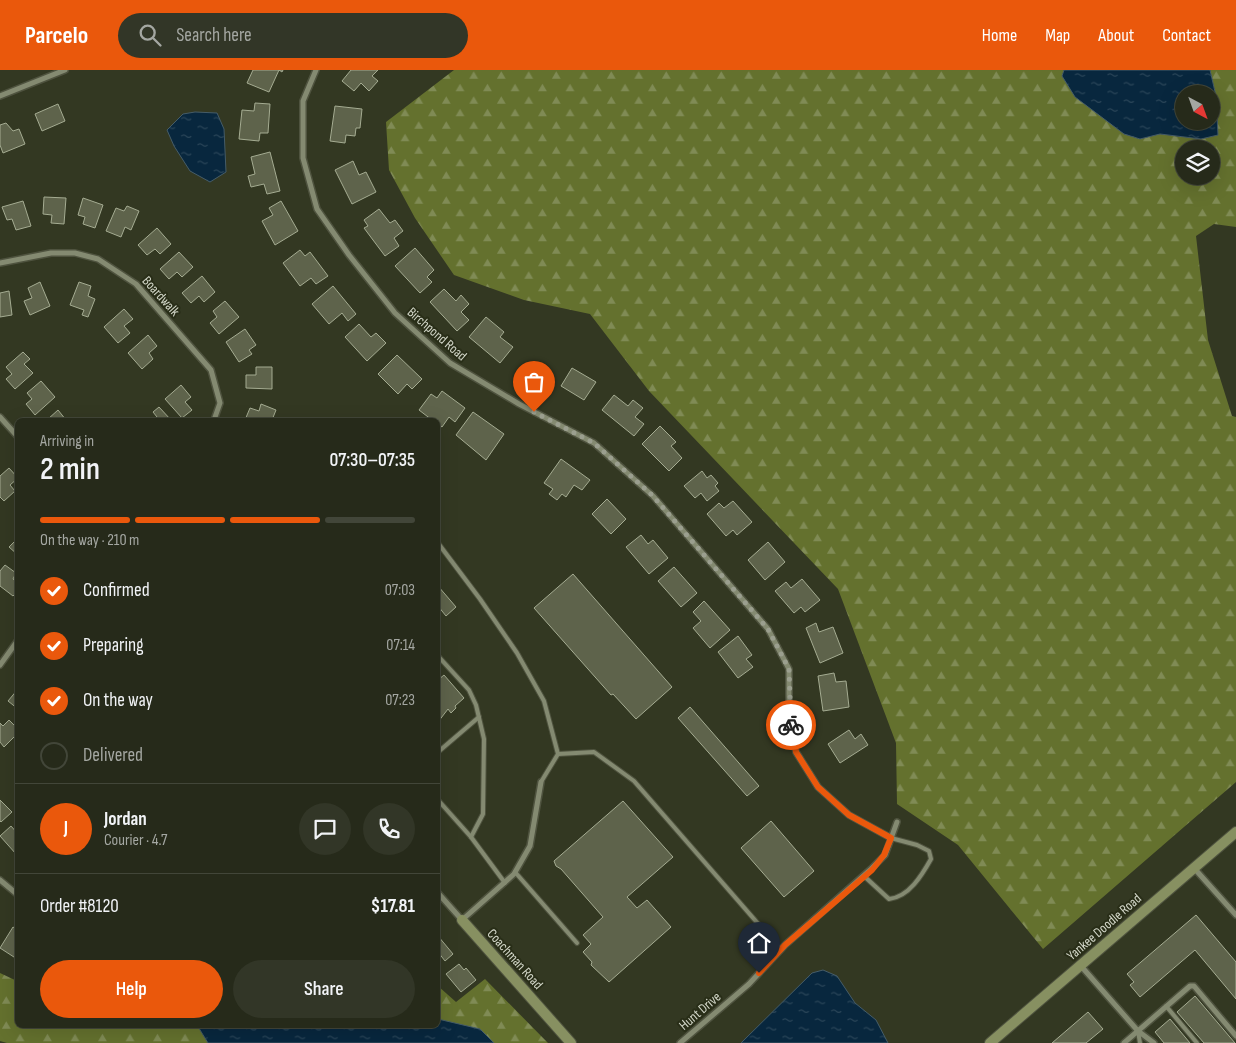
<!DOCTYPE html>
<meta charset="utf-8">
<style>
body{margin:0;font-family:"Sofia Sans Condensed",sans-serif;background:#323627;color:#f1f3f6;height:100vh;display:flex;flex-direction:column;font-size:19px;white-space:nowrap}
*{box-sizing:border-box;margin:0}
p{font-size:16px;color:#a4a7a2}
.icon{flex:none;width:28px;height:28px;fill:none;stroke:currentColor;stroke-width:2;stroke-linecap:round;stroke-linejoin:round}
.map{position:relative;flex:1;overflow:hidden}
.drawer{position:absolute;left:15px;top:348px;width:425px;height:610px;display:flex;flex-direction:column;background:#262a1a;border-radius:8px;box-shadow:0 5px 20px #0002,0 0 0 1px #424639}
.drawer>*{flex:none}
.needle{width:32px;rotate:139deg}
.controls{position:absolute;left:1175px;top:15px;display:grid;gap:10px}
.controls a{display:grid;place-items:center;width:45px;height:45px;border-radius:50%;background:#262a1a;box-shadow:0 5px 20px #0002,0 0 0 1px #424639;font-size:25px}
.pin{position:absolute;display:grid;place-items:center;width:42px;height:42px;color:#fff;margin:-51px -21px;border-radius:50% 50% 50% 0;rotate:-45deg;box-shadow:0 0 5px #0007}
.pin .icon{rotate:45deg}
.courier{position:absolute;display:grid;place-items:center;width:50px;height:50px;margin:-25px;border:4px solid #ea580c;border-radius:50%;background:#fff;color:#222;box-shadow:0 1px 6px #0007}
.overview em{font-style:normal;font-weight:600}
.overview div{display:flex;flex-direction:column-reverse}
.overview{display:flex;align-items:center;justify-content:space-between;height:85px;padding:0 25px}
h1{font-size:32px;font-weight:600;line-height:38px}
.bar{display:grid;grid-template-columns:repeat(4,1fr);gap:8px 5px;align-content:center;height:60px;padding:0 25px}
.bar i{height:6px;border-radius:4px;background:#424639}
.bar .on{background:#ea580c}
.bar p{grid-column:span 4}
.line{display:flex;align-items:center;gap:12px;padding:0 25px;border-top:1px solid #424639}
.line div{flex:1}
.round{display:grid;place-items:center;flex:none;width:52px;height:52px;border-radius:26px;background:#323627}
ol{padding:0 25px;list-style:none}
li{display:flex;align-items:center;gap:15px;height:55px}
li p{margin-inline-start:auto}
li .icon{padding:5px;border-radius:50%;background:#ea580c;color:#fff;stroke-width:4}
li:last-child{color:#a4a7a2}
li i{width:28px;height:28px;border:2px solid #424639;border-radius:50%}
.primary-button{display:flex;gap:10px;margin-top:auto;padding:10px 25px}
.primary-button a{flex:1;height:58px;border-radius:30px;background:#ea580c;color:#fff;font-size:20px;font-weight:600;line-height:58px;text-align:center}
.primary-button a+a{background:#323627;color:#f1f3f6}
header{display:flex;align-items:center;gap:30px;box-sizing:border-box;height:70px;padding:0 25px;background:#ea580c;color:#fff}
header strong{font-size:24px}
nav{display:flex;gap:28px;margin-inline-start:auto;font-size:18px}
.search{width:350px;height:45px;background:#323627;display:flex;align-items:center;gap:12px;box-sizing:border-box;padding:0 18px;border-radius:28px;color:#a4a7a2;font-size:19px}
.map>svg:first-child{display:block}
</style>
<header>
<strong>Parcelo</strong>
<div class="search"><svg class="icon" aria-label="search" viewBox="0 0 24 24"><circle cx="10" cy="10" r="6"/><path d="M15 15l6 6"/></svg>Search here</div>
<nav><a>Home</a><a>Map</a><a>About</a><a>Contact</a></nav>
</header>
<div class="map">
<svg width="1236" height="973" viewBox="0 0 1236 973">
<defs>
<pattern id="forest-firs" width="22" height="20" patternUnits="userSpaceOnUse" patternTransform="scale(1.25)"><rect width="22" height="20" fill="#64712e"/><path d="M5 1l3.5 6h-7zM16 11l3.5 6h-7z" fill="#808b55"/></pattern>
<pattern id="water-ripples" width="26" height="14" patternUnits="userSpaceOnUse" patternTransform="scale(1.25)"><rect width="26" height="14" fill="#08273e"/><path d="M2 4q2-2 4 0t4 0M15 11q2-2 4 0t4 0" fill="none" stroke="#2b4659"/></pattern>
</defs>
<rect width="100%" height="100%" fill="#333822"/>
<g fill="url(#forest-firs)" fill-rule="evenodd">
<path d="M454 0H1064L1062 6 1105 48 1124 64 1140 69 1160 64 1181 67 1218 65 1216 26 1210 0H1236V157L1214 154 1196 166 1208 270 1232 346 1236 347V712L1043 879 958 775 897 734 896 673 838 519 649 321 590 244 524 230 454 205 415 148 389 100 386 52ZM1184 79H1211V106H1184Z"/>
<path d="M0 903 17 911 18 955H197L208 973H7L0 971Z"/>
<path d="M485 909 548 973H494L480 959 439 951 438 916 456 932Z"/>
</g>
<g fill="url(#water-ripples)" stroke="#455c68" fill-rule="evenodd">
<path d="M1064 0H1210L1216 26 1218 65 1201 69 1160 64 1140 69 1124 64 1075 27 1062 6ZM1184 24H1211V51H1184Z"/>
<path d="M195 42 217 43 224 59 226 102 210 112 190 101 174 76 167 60 183 44Z"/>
<path d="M823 900 837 906 855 933 876 950 888 973H741L812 903Z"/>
<path d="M438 949 480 959 494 973H208L197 955H438Z"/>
</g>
<g fill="#5e634b" stroke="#a5ac92">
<path d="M253 0H283L282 2 279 0 269 22 247 13Z"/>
<path d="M351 0H378L372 6 378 11 369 21 361 13 354 21 342 11Z"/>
<path d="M255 33 270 34 268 63H260L259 71 239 69 242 40 254 41Z"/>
<path d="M58 34 65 51 42 61 35 44Z"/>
<path d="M335 36 362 39 360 58H356L355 66 346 65 345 73 330 71Z"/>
<path d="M6 53 13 61 19 59 25 74 3 83 0 75V55Z"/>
<path d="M270 82 280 121 267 124 264 114 251 117 248 106 255 104 251 87Z"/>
<path d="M353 91 359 105 366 102 376 122 352 134 335 100Z"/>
<path d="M44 127 66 128 64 154 51 153 52 145 43 144Z"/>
<path d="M83 128 103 135 95 158 83 154 85 147 78 145Z"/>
<path d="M23 131 31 156 16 160 12 149 7 150 2 137Z"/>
<path d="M281 131 298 161 275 175 262 151 273 145 269 138Z"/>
<path d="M127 136 139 141 131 160 125 157 121 167 106 161 116 138 124 141Z"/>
<path d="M379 139 390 153 395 150 403 161 394 168 399 176 385 186 364 158 368 156 364 150Z"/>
<path d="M157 158 171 174 160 184 155 179 147 185 138 175Z"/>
<path d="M415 178 434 200 427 207 432 212 420 223 395 196Z"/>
<path d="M300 180 305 186 310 182 328 206 316 214 311 208 300 216 283 193Z"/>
<path d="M179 182 193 197 182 207 177 202 169 209 160 199Z"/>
<path d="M202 206 215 222 204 232 199 226 191 233 182 223Z"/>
<path d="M40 212 50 236 30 245 24 231 32 228 28 218Z"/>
<path d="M79 212 91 216 88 226 95 229 88 247 82 245 84 240 70 235Z"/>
<path d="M333 216 356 244 348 251 342 243 329 254 312 234Z"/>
<path d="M444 219 456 231 461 225 469 234 461 242 469 250 457 261 430 232Z"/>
<path d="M9 221 12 245 0 247V223Z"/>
<path d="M225 231 239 247 219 264 210 253 217 247 213 241Z"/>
<path d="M124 239 133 249 124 256 130 263 118 273 104 257Z"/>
<path d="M486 247 504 262 500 267 513 277 500 293 469 267Z"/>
<path d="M359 254 371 267 376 263 386 273 367 291 345 267Z"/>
<path d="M245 259 256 275 249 280 252 284 239 292 226 272Z"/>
<path d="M148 265 157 276 149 283 153 289 142 299 128 283Z"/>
<path d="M23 282 30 289 24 294 33 303 15 319 6 309 12 304 6 297Z"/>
<path d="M397 285 422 309 412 319 407 314 398 324 378 304Z"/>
<path d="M256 297H272V319L246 318V305H256Z"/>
<path d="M572 298 596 312 584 330 561 316Z"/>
<path d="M41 311 55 327 35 345 26 334 32 329 27 323Z"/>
<path d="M181 315 191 327 185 332 192 340 182 348 165 329Z"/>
<path d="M442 321 465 338 455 352 449 347 442 357 438 354V350H432L419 340 431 324 437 328Z"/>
<path d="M614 325 628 336 633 330 643 338 635 347 644 354 634 366 602 340Z"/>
<path d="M261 334 276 340 272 350H245L250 338 259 341Z"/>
<path d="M159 337 171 350H153L157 347 153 342Z"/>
<path d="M58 340 66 350H49L48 349Z"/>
<path d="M473 342 504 364 486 390 456 365Z"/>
<path d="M660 356 676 372 671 376 682 388 669 401 642 374Z"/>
<path d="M561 389 590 410 582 420 574 415 566 427 562 424 557 430 549 424 553 419 544 413Z"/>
<path d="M9 398 18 408 10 415 15 421 4 431 0 427V406Z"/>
<path d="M702 401 707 408 711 405 718 413 715 416 719 421 707 431 701 423 695 428 684 416Z"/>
<path d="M607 429 626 449 611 464 592 444Z"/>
<path d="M733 431 752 452 737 465 733 460 726 466 707 444 719 433 724 438Z"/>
<path d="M641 465 648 474 653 470 668 488 649 504 626 477Z"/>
<path d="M14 472 18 474V485L9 477Z"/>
<path d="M768 472 785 492 765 510 748 490Z"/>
<path d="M5 495 16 503 13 509 18 513V521L13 526 0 516V501Z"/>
<path d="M674 497 697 523 681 537 658 511Z"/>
<path d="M573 504 672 617 636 649 613 624 611 625 534 538Z"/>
<path d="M802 509 820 530 805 542 801 537 794 543 775 521 786 512 791 518Z"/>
<path d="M438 516 456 537 446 546 438 536Z"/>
<path d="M704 531 730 560 710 578 693 558 701 551 693 542Z"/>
<path d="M816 553 819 562 833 557 843 583 820 593 806 558Z"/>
<path d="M738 566 752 585 746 589 753 597 738 608 718 582Z"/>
<path d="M834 603 836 612 846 611 849 637 823 641 818 606Z"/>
<path d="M444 605 464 628 455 636 456 638 451 643 448 639 438 652V610Z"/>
<path d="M18 619V639L8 631Z"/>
<path d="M690 637 759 716 747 726 678 648Z"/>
<path d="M9 650 18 659V663L4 677 0 672V653L3 656Z"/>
<path d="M849 660 855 669 861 664 868 675 840 693 828 674Z"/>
<path d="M0 730 12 742 1 752 0 751Z"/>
<path d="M623 731 673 787 627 827 637 838 647 830 671 857 609 912 591 895 592 892 583 882 591 874 583 865 603 847 561 799 556 796 554 791Z"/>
<path d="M771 751 814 801 784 827 741 778Z"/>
<path d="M11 756 18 764 16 784 0 766Z"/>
<path d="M1196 845 1236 892V929L1195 880 1140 927 1130 915 1134 912 1127 904Z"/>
<path d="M13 857 18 860 17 889 0 878Z"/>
<path d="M438 866 453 884 445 891 438 882Z"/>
<path d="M459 894 464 900 466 898 476 910 461 922 446 904Z"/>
<path d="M1195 926 1235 973H1204L1177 942Z"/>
<path d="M1088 942 1103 959 1086 973H1052Z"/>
<path d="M1170 949 1190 973H1164L1155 962Z"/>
</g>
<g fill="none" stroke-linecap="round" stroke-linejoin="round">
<g stroke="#4f533f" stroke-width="6">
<g id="lane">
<path d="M438 473 480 529 517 583 544 631 558 684 541 712"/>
<path d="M438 586 469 620 476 635 484 669 483 744 471 767"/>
<path d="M438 682 479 647"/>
<path d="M558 684 594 682 634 711 781 880"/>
<path d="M438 730 471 767 505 813"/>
<path d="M515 802 577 873"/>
<path d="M864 806 889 829C909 827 922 805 931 789L929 781 917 775 891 768"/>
<path d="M1166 936 1197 973"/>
<path d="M1138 961 1140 973"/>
</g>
</g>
<g stroke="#4f533f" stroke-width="8">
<g id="street">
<path d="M316 0 303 31V88L317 139 349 185 395 243 450 293 519 334 594 373 653 426 768 559 789 599V646L796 682 818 717 849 745 891 768"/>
<path d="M0 26 65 0"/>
<path d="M0 193 51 183H75L98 189 136 214 211 300 220 333 214 350"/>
<path d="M0 347 18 367"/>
<path d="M0 595 18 570"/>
<path d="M1194 798 1236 845"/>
<path d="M0 810 18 825"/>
<path d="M438 823 462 850 514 804 530 776 541 712"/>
<path d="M1081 896 1138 961 1154 973"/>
<path d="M680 973 749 914 785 875 871 799 885 785 897 752"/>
<path d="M1124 973 1190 916H1194L1236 966"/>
</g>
</g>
<g stroke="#4f533f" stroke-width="12">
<g id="secondary">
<path d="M462 850 571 973"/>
<path d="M990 973 1236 762"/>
</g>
</g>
<use href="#lane" stroke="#848a71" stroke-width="4"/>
<use href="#street" stroke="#848a71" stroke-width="5"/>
<use href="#secondary" stroke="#879061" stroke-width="10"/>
</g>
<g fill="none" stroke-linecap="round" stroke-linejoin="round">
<path stroke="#9b9f8f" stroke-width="5" stroke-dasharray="0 9" d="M534 342 594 373 653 426 768 559 789 599 791 655"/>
<path stroke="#ea580c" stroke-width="6" d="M759 903 785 875 872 800 884 785 891 768 849 745 818 717 796 682 791 655"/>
</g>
<g text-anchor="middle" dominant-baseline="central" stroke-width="4" stroke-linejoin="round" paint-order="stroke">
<g font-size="14" fill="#d3d7c9" stroke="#292e18">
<text transform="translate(161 226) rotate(48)">Boardwalk</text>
<text transform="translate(437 264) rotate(41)">Birchpond Road</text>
<text transform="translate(1104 857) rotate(-41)">Yankee Doodle Road</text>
<text transform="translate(515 889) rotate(48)">Coachman Road</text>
<text transform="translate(700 941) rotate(-41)">Hunt Drive</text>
</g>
</g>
</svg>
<div class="controls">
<a><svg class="needle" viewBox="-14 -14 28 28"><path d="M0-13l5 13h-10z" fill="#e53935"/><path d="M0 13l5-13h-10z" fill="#a4a7a2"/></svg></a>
<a><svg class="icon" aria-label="layers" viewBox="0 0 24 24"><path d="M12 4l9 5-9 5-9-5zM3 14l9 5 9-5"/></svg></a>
</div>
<div class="pin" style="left:534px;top:342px;background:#ea580c"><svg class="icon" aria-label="bag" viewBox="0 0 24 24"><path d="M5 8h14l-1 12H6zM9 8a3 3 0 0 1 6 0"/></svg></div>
<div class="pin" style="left:759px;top:903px;background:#1f2937"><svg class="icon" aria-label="home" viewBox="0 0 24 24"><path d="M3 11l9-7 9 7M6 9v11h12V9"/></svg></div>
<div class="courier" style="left:791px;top:655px"><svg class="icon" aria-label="bike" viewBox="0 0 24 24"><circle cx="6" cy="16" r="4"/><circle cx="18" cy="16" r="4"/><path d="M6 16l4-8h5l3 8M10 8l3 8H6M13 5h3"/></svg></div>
<section class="drawer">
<div class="overview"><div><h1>2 min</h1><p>Arriving in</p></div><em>07:30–07:35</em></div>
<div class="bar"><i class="on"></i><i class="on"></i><i class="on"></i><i></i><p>On the way · 210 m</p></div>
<ol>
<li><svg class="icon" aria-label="check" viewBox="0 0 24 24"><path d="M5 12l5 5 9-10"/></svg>Confirmed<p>07:03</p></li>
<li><svg class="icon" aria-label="check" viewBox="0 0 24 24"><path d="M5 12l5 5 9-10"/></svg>Preparing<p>07:14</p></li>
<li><svg class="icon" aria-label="check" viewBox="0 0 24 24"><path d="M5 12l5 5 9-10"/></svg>On the way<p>07:23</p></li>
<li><i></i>Delivered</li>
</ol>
<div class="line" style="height:90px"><b class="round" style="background:#ea580c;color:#fff">J</b><div><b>Jordan</b><p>Courier · 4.7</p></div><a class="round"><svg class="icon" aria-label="chat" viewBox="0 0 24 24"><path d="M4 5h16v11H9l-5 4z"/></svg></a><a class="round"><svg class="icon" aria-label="phone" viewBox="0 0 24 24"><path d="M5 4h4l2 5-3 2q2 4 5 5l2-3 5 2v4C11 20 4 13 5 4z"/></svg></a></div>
<div class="line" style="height:65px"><div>Order #8120</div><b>$17.81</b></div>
<div class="primary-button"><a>Help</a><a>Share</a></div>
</section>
</div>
